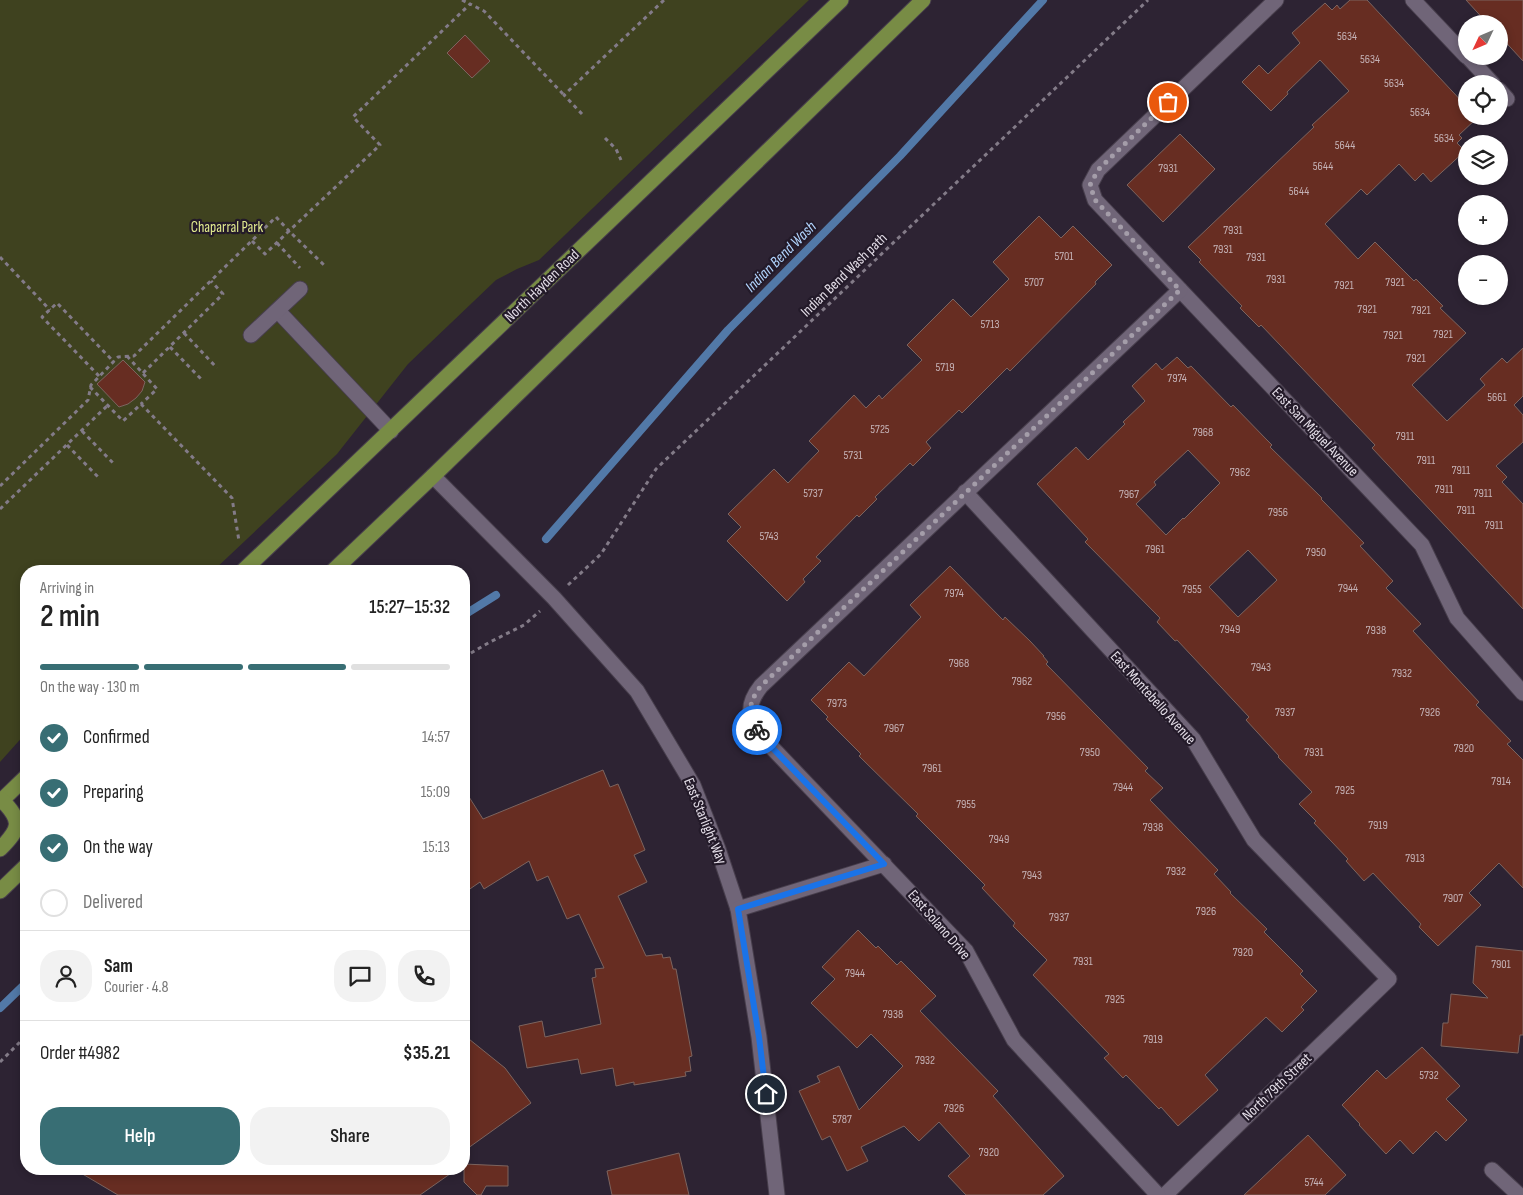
<!DOCTYPE html>
<meta charset="utf-8">
<style>
body{margin:0;font-family:"Sofia Sans Condensed",sans-serif;background:#f2f2f2;color:#222;height:100vh;display:flex;flex-direction:column;font-size:19px;white-space:nowrap}
*{box-sizing:border-box;margin:0}
p{font-size:16px;color:#767676}
.icon{flex:none;width:28px;height:28px;fill:none;stroke:currentColor;stroke-width:2;stroke-linecap:round;stroke-linejoin:round}
.map{position:relative;flex:1;overflow:hidden}
.drawer{position:absolute;left:20px;top:565px;width:450px;height:610px;display:flex;flex-direction:column;background:#fff;border-radius:20px;box-shadow:0 2px 8px #0003}
.drawer>*{flex:none}
.needle{width:32px;rotate:226deg}
.controls{position:absolute;left:1458px;top:15px;display:grid;gap:10px}
.controls a{display:grid;place-items:center;width:50px;height:50px;border-radius:50%;background:#fff;box-shadow:0 2px 8px #0003;font-size:25px}
.pin{position:absolute;display:grid;place-items:center;width:42px;height:42px;color:#fff;margin:-21px;border:2px solid #fff;border-radius:50%;box-shadow:0 1px 5px #0007}
.courier{position:absolute;display:grid;place-items:center;width:50px;height:50px;margin:-25px;border:4px solid #1a73e8;border-radius:50%;background:#fff;color:#222;box-shadow:0 1px 6px #0007}
.head em{font-style:normal;font-weight:600}
.head div{display:flex;flex-direction:column-reverse}
.head{display:flex;align-items:center;justify-content:space-between;height:85px;padding:0 20px}
h1{font-size:32px;font-weight:600;line-height:38px}
.bar{display:grid;grid-template-columns:repeat(4,1fr);gap:8px 5px;align-content:center;height:60px;padding:0 20px}
.bar i{height:6px;border-radius:4px;background:#e0e0e0}
.bar .current{background:#386e74}
.bar p{grid-column:span 4}
.line{display:flex;align-items:center;gap:12px;padding:0 20px;border-top:1px solid #e0e0e0}
.line div{flex:1}
.round{display:grid;place-items:center;flex:none;width:52px;height:52px;border-radius:20px;background:#f2f2f2}
ol{padding:0 20px;list-style:none}
li{display:flex;align-items:center;gap:15px;height:55px}
li p{margin-inline-start:auto}
li .icon{padding:5px;border-radius:50%;background:#386e74;color:#fff;stroke-width:4}
li:last-child{color:#767676}
li i{width:28px;height:28px;border:2px solid #e0e0e0;border-radius:50%}
.cta{display:flex;gap:10px;margin-top:auto;padding:10px 20px}
.cta a{flex:1;height:58px;border-radius:20px;background:#386e74;color:#fff;font-size:20px;font-weight:600;line-height:58px;text-align:center}
.cta a+a{background:#f2f2f2;color:#222}
.map>svg:first-child{display:block}
</style>
<div class="map">
<svg width="1523" height="1195" viewBox="0 0 1523 1195">
<rect width="100%" height="100%" fill="#2d2333"/>
<path fill="#3f421f" d="M0 0H809L539 260 517 269 496 280 408 364 337 454 213 571H26V733L0 762Z"/>
<g fill="none" stroke-linecap="round" stroke-linejoin="round">
<g stroke="#5279a8" stroke-width="8">
<path d="M546 539 728 330 900 156 1043 0"/>
<path d="M464 615 496 595"/>
<path d="M0 1008 26 983"/>
</g>
</g>
<g fill="#672d22" stroke="#7c645f" fill-rule="evenodd">
<path d="M1350 0H1367L1466 106V116H1476L1477 118 1459 135 1462 138 1457 143 1465 151 1431 182 1423 173 1415 181 1399 164 1367 195 1361 189 1325 224 1358 259 1375 242 1414 281 1416 279 1443 306 1440 308 1466 333 1412 385 1447 421 1485 385 1480 379 1502 358 1507 363 1523 348V396L1514 405 1523 415V442L1496 466 1507 477 1502 482 1523 504V609L1372 448 1375 445 1261 325 1259 327 1240 308 1242 306 1199 262 1201 260 1188 247 1314 127 1312 125 1349 91 1320 60 1287 92 1288 94 1271 111 1242 82 1259 65 1268 74 1300 43 1292 33 1325 3 1332 10 1337 5 1340 9Z"/>
<path d="M1466 0H1523V61L1499 35V24H1488Z"/>
<path d="M465 35 490 61 472 78 447 53Z"/>
<path d="M1180 134 1215 169 1163 222 1127 185Z"/>
<path d="M1039 216 1061 238 1073 226 1112 265 1095 282 1096 284 1010 371 1007 368 962 413 959 410 926 442 931 448 913 466 910 463 875 497 877 499 859 517 857 515 816 557 821 561 803 579 805 582 787 601 727 541 741 527 728 514 774 469 788 483 819 451 809 441 854 395 866 408 879 395 882 399 922 360 907 345 953 299 971 317 1009 279 993 262Z"/>
<path d="M1177 357 1188 368 1191 366 1231 407 1233 405 1267 440 1272 445 1270 447 1322 498 1321 499 1364 543 1360 546 1393 581 1386 588 1421 624 1413 631 1479 702 1476 705 1511 741 1507 744 1523 760V888L1499 863 1469 893 1481 905 1438 946 1419 927 1421 924 1373 873 1364 881 1346 861 1348 859 1314 823 1316 821 1299 804 1312 792 1278 757 1279 756 1246 720 1249 717 1177 640 1175 641 1157 622 1160 618 1085 542 1088 539 1037 484 1076 447 1088 460 1125 424 1123 422 1145 401 1132 386 1156 363 1162 370ZM1188 450 1220 483 1184 519 1183 518 1166 535 1136 504 1156 485 1154 482ZM1248 550 1277 580 1238 617 1209 587Z"/>
<path d="M123 360 145 382 142 391 136 398 128 404 119 407 97 384Z"/>
<path d="M950 566 1003 620 1005 617 1030 641 1044 656H1043L1048 662 1046 664 1148 768 1145 771 1163 788 1150 800 1218 870 1214 874 1231 892 1230 893 1267 929 1264 932 1303 971 1300 974 1317 991 1301 1007 1304 1010 1282 1032 1266 1017 1205 1075 1218 1090 1178 1126 1161 1107 1159 1109 1126 1075 1123 1078 1104 1058 1109 1054 1033 975 1047 960 1013 926 1015 923 982 888 985 885 916 816 918 814 859 756 861 754 826 719 828 717 811 700 849 662 864 676 921 617 910 605Z"/>
<path d="M603 770 610 787 618 784 645 850 634 855 647 882 618 896 646 956 662 954 663 958 670 957 673 969H676L692 1056 689 1057 691 1071 685 1072 686 1076 634 1085V1082L616 1086 613 1068 581 1074 578 1059 527 1068 519 1026 542 1021 545 1037 601 1024 592 978 596 977 595 969 604 968 579 914 567 919 548 876 537 881 529 861 484 889 480 882 464 893V789L483 819Z"/>
<path d="M858 930 876 948 878 946 897 965 901 961 936 996 920 1011 998 1091 993 1096 1064 1176 1043 1195H966L948 1176 970 1156 939 1122 919 1141 904 1126 861 1147 868 1161 847 1171 830 1136 822 1140 799 1091 820 1082 817 1076 839 1066 859 1110 903 1066 871 1034 857 1048 811 1003 835 979 822 967Z"/>
<path d="M1476 946 1523 951V1035H1520L1518 1053 1441 1046 1443 1023H1448L1451 994 1488 998 1473 983Z"/>
<path d="M464 1035 505 1068 531 1103 464 1151Z"/>
<path d="M1422 1047 1460 1086 1446 1099 1467 1120 1446 1141 1436 1131 1413 1154 1400 1140 1386 1154 1359 1125 1360 1124 1342 1105 1377 1070 1386 1079Z"/>
<path d="M1308 1135 1346 1175 1325 1195H1244Z"/>
<path d="M679 1153 689 1195H612L607 1171Z"/>
<path d="M464 1164 508 1166V1186H486L481 1195H477L464 1182Z"/>
<path d="M74 1169H457L420 1195H118Z"/>
</g>
<g fill="none" stroke-linecap="round" stroke-linejoin="round">
<g stroke="#473e4c" stroke-width="17">
<g id="minor">
<path d="M1276 0 1098 170 1090 185 1095 200 1422 545 1457 618 1523 693"/>
<path d="M1413 0 1466 56"/>
<path d="M1467 56 1493 84"/>
<path d="M1499 90 1507 99"/>
<path d="M278 311 391 431"/>
<path d="M251 335 300 289"/>
<path d="M433 476 554 598 637 691 693 785 718 849 738 909 759 1037 777 1195"/>
<path d="M965 492 1193 739 1254 840 1389 979 1165 1195"/>
<path d="M738 909 884 864"/>
<path d="M1492 1170 1519 1195"/>
<path d="M1158 1195 1014 1040 966 951 760 735C749 715 746 705 761 686L1180 290"/>
</g>
</g>
<g stroke="#473e4c" stroke-width="17">
<g id="major">
<path d="M243 571 841 0"/>
<path d="M333 571 433 476 923 0"/>
<path d="M0 802 26 777"/>
<path d="M0 849C21 828 22 821 2 800"/>
<path d="M0 891 26 866"/>
</g>
</g>
<g stroke="#837b88" stroke-width="3" stroke-dasharray="4 4" stroke-linecap="butt">
<path d="M462 0 470 4"/>
<path d="M582 114 564 95 664 0"/>
<path d="M605 138 616 149 621 160"/>
<path d="M252 241 265 254 289 231 325 266"/>
<path d="M277 243 300 268"/>
<path d="M0 257 50 310"/>
<path d="M184 333 217 368"/>
<path d="M170 347 203 381"/>
<path d="M127 356 157 389 141 404"/>
<path d="M143 373 223 294 211 281"/>
<path d="M99 376 42 317 57 303 114 362"/>
<path d="M90 387 123 421 141 404 232 498 239 541"/>
<path d="M82 431 115 465"/>
<path d="M67 445 100 479"/>
<path d="M0 486 88 400 91 385 118 357 134 356 276 217 289 231 380 145 353 117 470 4 484 11 564 95"/>
<path d="M0 509 108 405"/>
<path d="M568 585 601 554 656 469 1148 0"/>
<path d="M464 657 490 642 524 625 540 611"/>
<path d="M0 1062 26 1036"/>
</g>
<use href="#minor" stroke="#706578" stroke-width="15"/>
<use href="#major" stroke="#788c45" stroke-width="15"/>
</g>
<g fill="none" stroke-linecap="round" stroke-linejoin="round">
<path stroke="#a49da9" stroke-width="5" stroke-dasharray="0 9" d="M757 730C747 713 749 701 761 686L1180 290 1095 200 1090 185 1098 170 1168 102"/>
<path stroke="#1a73e8" stroke-width="6" d="M757 730 760 735 884 864 738 909 759 1037 766 1094"/>
</g>
<g text-anchor="middle" dominant-baseline="central" stroke-width="4.5" stroke-linejoin="round" paint-order="stroke">
<g font-size="12" fill="#c5b2b6">
<text x="1347" y="36">5634</text>
<text x="1370" y="59">5634</text>
<text x="1394" y="83">5634</text>
<text x="1420" y="112">5634</text>
<text x="1444" y="138">5634</text>
<text x="1345" y="145">5644</text>
<text x="1323" y="166">5644</text>
<text x="1168" y="168">7931</text>
<text x="1299" y="191">5644</text>
<text x="1233" y="230">7931</text>
<text x="1223" y="249">7931</text>
<text x="1064" y="256">5701</text>
<text x="1256" y="257">7931</text>
<text x="1276" y="279">7931</text>
<text x="1034" y="282">5707</text>
<text x="1395" y="282">7921</text>
<text x="1344" y="285">7921</text>
<text x="1367" y="309">7921</text>
<text x="1421" y="310">7921</text>
<text x="990" y="324">5713</text>
<text x="1443" y="334">7921</text>
<text x="1393" y="335">7921</text>
<text x="1416" y="358">7921</text>
<text x="945" y="367">5719</text>
<text x="1177" y="378">7974</text>
<text x="1497" y="397">5661</text>
<text x="880" y="429">5725</text>
<text x="1203" y="432">7968</text>
<text x="1405" y="436">7911</text>
<text x="853" y="455">5731</text>
<text x="1426" y="460">7911</text>
<text x="1461" y="470">7911</text>
<text x="1240" y="472">7962</text>
<text x="1444" y="489">7911</text>
<text x="813" y="493">5737</text>
<text x="1483" y="493">7911</text>
<text x="1129" y="494">7967</text>
<text x="1466" y="510">7911</text>
<text x="1278" y="512">7956</text>
<text x="1494" y="525">7911</text>
<text x="769" y="536">5743</text>
<text x="1155" y="549">7961</text>
<text x="1316" y="552">7950</text>
<text x="1348" y="588">7944</text>
<text x="1192" y="589">7955</text>
<text x="954" y="593">7974</text>
<text x="1230" y="629">7949</text>
<text x="1376" y="630">7938</text>
<text x="959" y="663">7968</text>
<text x="1261" y="667">7943</text>
<text x="1402" y="673">7932</text>
<text x="1022" y="681">7962</text>
<text x="837" y="703">7973</text>
<text x="1285" y="712">7937</text>
<text x="1430" y="712">7926</text>
<text x="1056" y="716">7956</text>
<text x="894" y="728">7967</text>
<text x="1464" y="748">7920</text>
<text x="1090" y="752">7950</text>
<text x="1314" y="752">7931</text>
<text x="932" y="768">7961</text>
<text x="1501" y="781">7914</text>
<text x="1123" y="787">7944</text>
<text x="1345" y="790">7925</text>
<text x="966" y="804">7955</text>
<text x="1378" y="825">7919</text>
<text x="1153" y="827">7938</text>
<text x="999" y="839">7949</text>
<text x="1415" y="858">7913</text>
<text x="1176" y="871">7932</text>
<text x="1032" y="875">7943</text>
<text x="1453" y="898">7907</text>
<text x="1206" y="911">7926</text>
<text x="1059" y="917">7937</text>
<text x="1243" y="952">7920</text>
<text x="1083" y="961">7931</text>
<text x="1501" y="964">7901</text>
<text x="855" y="973">7944</text>
<text x="1115" y="999">7925</text>
<text x="893" y="1014">7938</text>
<text x="1153" y="1039">7919</text>
<text x="925" y="1060">7932</text>
<text x="1429" y="1075">5732</text>
<text x="954" y="1108">7926</text>
<text x="842" y="1119">5787</text>
<text x="989" y="1152">7920</text>
<text x="1314" y="1182">5744</text>
</g>
<g font-size="15" fill="#e1ea8e" stroke="#231a29">
<text x="227" y="227">Chaparral Park</text>
</g>
<g font-size="15" fill="#e4dee8" stroke="#231a29">
<text transform="translate(844 275) rotate(-44)">Indian Bend Wash path</text>
<text transform="translate(542 286) rotate(-44)">North Hayden Road</text>
<text transform="translate(1315 432) rotate(46)">East San Miguel Avenue</text>
<text transform="translate(1153 698) rotate(48)">East Montebello Avenue</text>
<text transform="translate(705 821) rotate(68)">East Starlight Way</text>
<text transform="translate(939 925) rotate(49)">East Solano Drive</text>
<text transform="translate(1277 1087) rotate(-44)">North 79th Street</text>
</g>
<g font-size="16" font-style="italic" fill="#b1d4fe" stroke="#231a29">
<text transform="translate(781 257) rotate(-45)">Indian Bend Wash</text>
</g>
</g>
</svg>
<div class="controls">
<a><svg class="needle" viewBox="-14 -14 28 28"><path d="M0-13l5 13h-10z" fill="#e53935"/><path d="M0 13l5-13h-10z" fill="#767676"/></svg></a>
<a><svg class="icon" aria-label="locate" viewBox="0 0 24 24"><circle cx="12" cy="12" r="6"/><path d="M12 2v4M12 18v4M2 12h4M18 12h4"/></svg></a>
<a><svg class="icon" aria-label="layers" viewBox="0 0 24 24"><path d="M12 4l9 5-9 5-9-5zM3 14l9 5 9-5"/></svg></a>
<a>+</a>
<a>−</a>
</div>
<div class="pin" style="left:1168px;top:102px;background:#ea580c"><svg class="icon" aria-label="bag" viewBox="0 0 24 24"><path d="M5 8h14l-1 12H6zM9 8a3 3 0 0 1 6 0"/></svg></div>
<div class="pin" style="left:766px;top:1094px;background:#1f2937"><svg class="icon" aria-label="home" viewBox="0 0 24 24"><path d="M3 11l9-7 9 7M6 9v11h12V9"/></svg></div>
<div class="courier" style="left:757px;top:730px"><svg class="icon" aria-label="bike" viewBox="0 0 24 24"><circle cx="6" cy="16" r="4"/><circle cx="18" cy="16" r="4"/><path d="M6 16l4-8h5l3 8M10 8l3 8H6M13 5h3"/></svg></div>
<section class="drawer">
<div class="head"><div><h1>2 min</h1><p>Arriving in</p></div><em>15:27–15:32</em></div>
<div class="bar"><i class="current"></i><i class="current"></i><i class="current"></i><i></i><p>On the way · 130 m</p></div>
<ol>
<li><svg class="icon" aria-label="check" viewBox="0 0 24 24"><path d="M5 12l5 5 9-10"/></svg>Confirmed<p>14:57</p></li>
<li><svg class="icon" aria-label="check" viewBox="0 0 24 24"><path d="M5 12l5 5 9-10"/></svg>Preparing<p>15:09</p></li>
<li><svg class="icon" aria-label="check" viewBox="0 0 24 24"><path d="M5 12l5 5 9-10"/></svg>On the way<p>15:13</p></li>
<li><i></i>Delivered</li>
</ol>
<div class="line" style="height:90px"><a class="round"><svg class="icon" aria-label="person" viewBox="0 0 24 24"><circle cx="12" cy="8" r="4"/><path d="M4 21q1-7 8-7t8 7"/></svg></a><div><b>Sam</b><p>Courier · 4.8</p></div><a class="round"><svg class="icon" aria-label="chat" viewBox="0 0 24 24"><path d="M4 5h16v11H9l-5 4z"/></svg></a><a class="round"><svg class="icon" aria-label="phone" viewBox="0 0 24 24"><path d="M5 4h4l2 5-3 2q2 4 5 5l2-3 5 2v4C11 20 4 13 5 4z"/></svg></a></div>
<div class="line" style="height:65px"><div>Order #4982</div><b>$35.21</b></div>
<div class="cta"><a>Help</a><a>Share</a></div>
</section>
</div>
